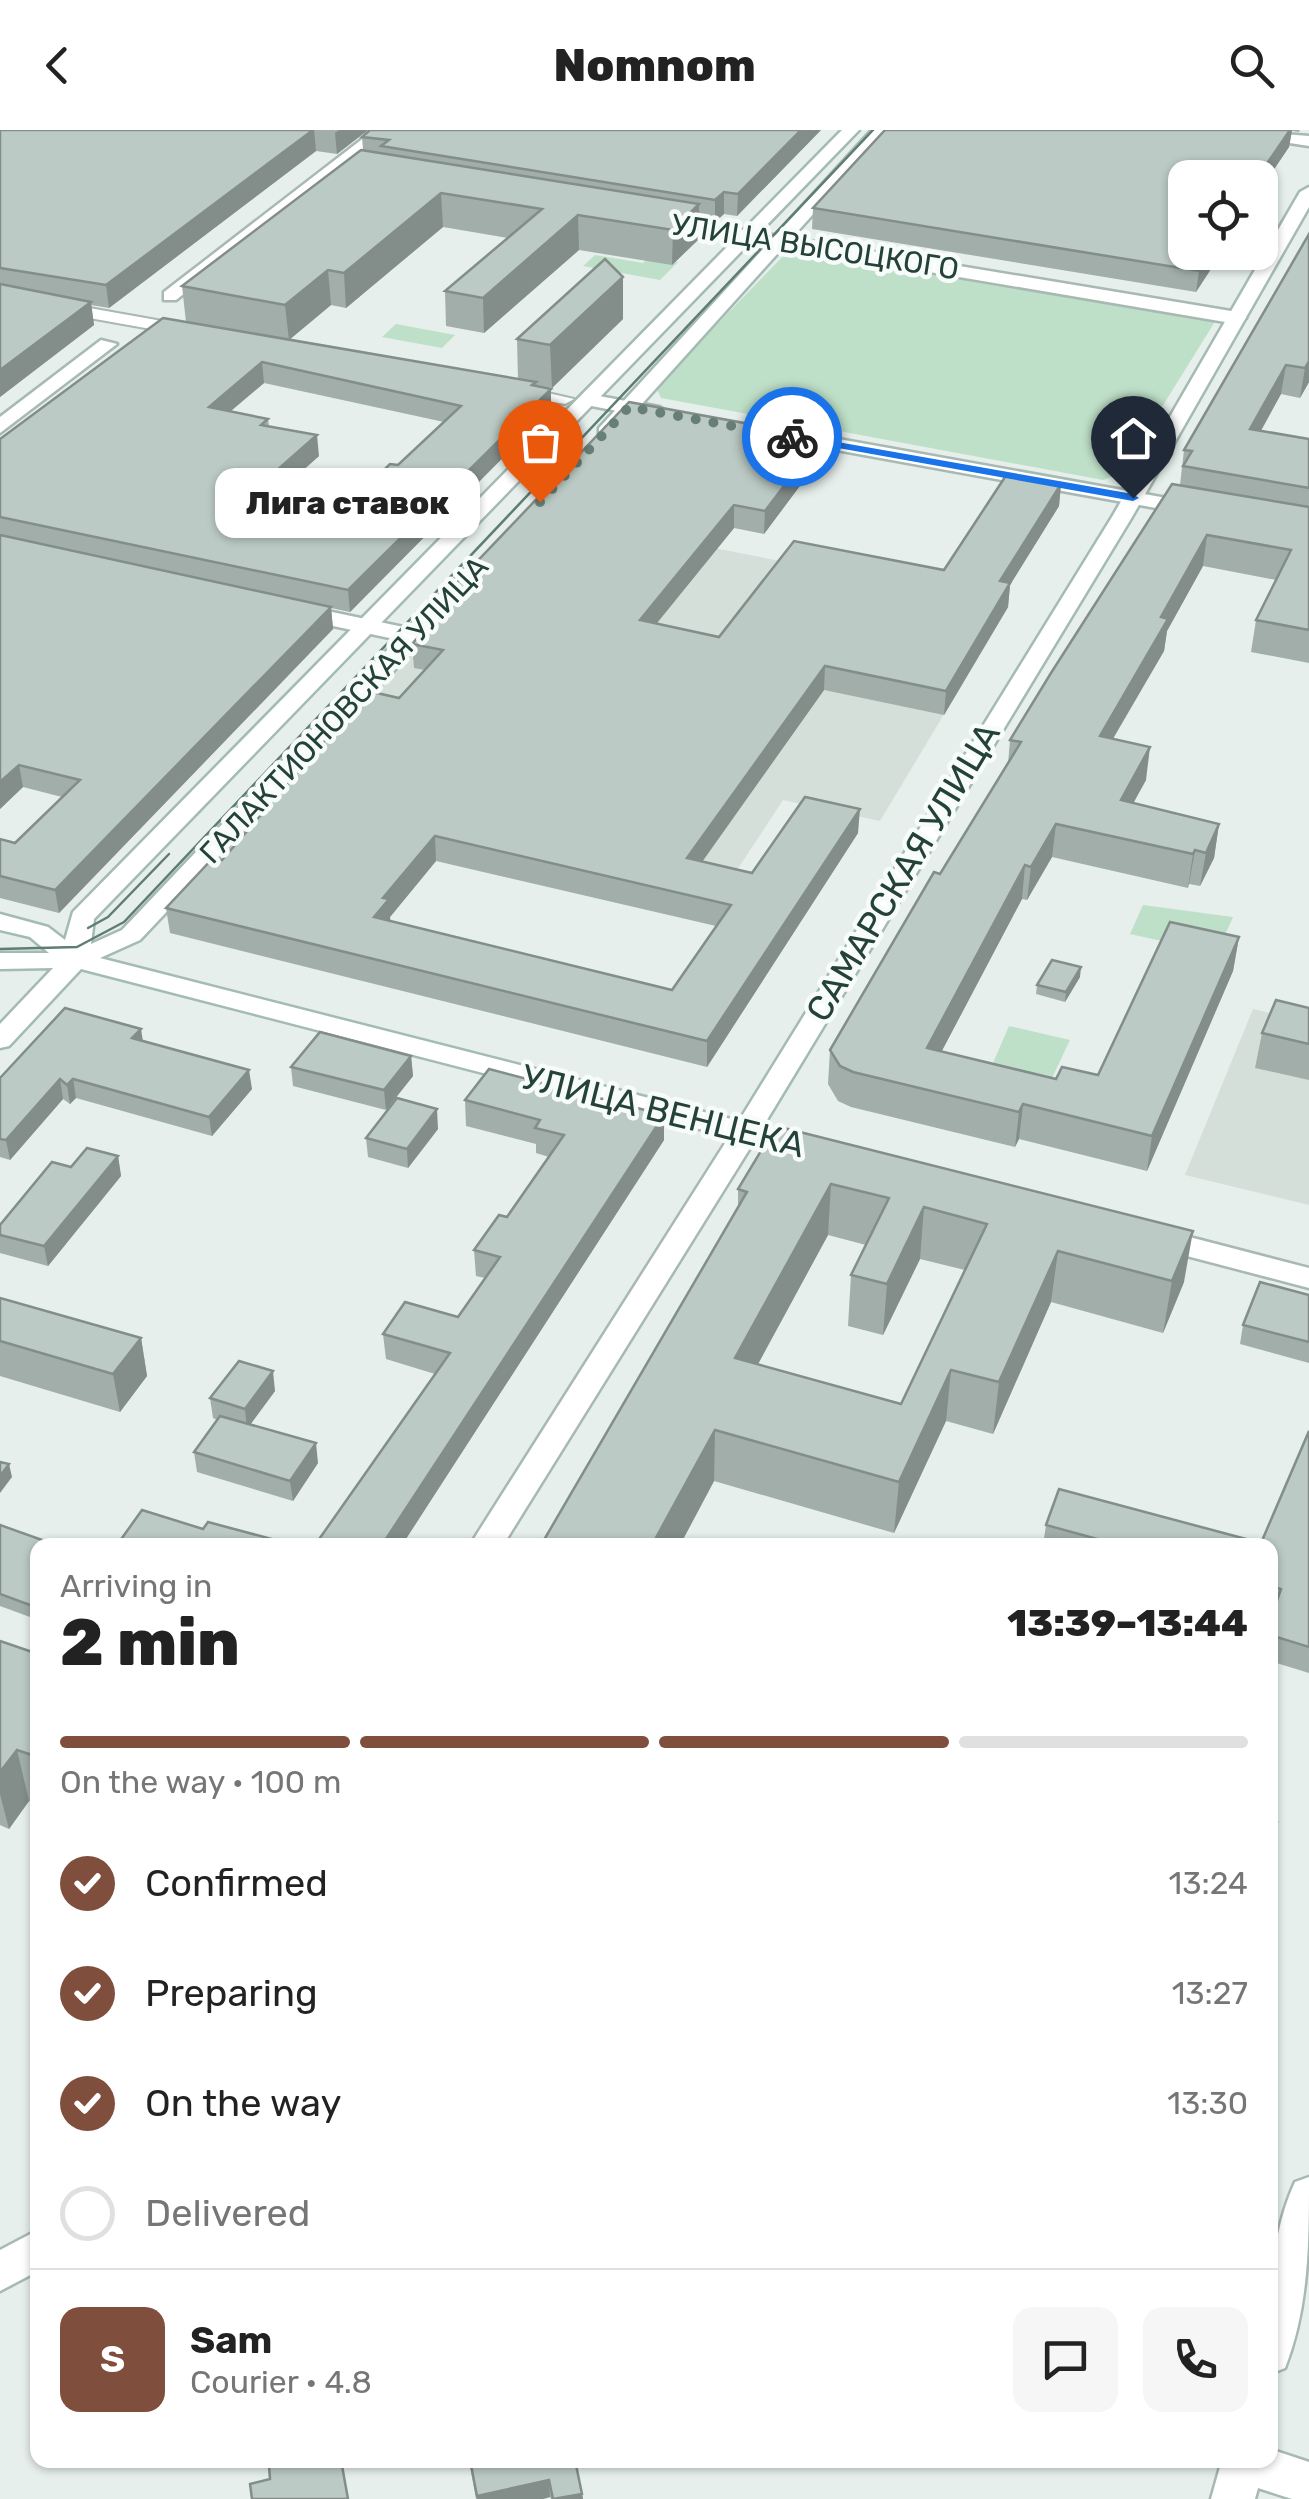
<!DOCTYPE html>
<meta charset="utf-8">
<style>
body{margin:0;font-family:Rubik,sans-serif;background:#f6f6f6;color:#222;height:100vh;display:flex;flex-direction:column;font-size:38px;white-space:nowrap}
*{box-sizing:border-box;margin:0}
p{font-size:32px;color:#767676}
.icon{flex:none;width:55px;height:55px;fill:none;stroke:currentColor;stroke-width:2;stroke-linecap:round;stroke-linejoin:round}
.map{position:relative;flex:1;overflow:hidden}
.sheet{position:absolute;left:30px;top:1408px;width:1248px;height:930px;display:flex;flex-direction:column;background:#fff;border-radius:20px;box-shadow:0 2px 8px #0004}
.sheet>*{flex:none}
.fabs{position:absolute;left:1168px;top:30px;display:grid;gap:20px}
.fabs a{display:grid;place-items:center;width:110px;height:110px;border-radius:20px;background:#fff;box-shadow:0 2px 8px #0004;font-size:50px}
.pin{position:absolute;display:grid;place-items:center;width:85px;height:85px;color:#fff;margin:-102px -42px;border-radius:50% 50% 50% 0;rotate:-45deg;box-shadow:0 0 10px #0007}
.pin .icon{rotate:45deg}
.courier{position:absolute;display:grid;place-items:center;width:100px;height:100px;margin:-50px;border:8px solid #1a73e8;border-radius:50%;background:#fff;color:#222;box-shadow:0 2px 12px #0007}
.bubble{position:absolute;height:70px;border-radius:20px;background:#fff;box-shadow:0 2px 8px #0004;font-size:32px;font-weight:800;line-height:70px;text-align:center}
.headline em{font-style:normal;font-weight:800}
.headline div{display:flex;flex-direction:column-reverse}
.headline{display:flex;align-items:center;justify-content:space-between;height:170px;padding:0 30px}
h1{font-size:65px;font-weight:800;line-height:75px}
.bar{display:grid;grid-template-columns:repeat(4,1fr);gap:15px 10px;align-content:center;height:120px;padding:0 30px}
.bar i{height:12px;border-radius:8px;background:#e0e0e0}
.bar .active{background:#804e3d}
.bar p{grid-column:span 4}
.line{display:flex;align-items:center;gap:25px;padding:0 30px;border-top:2px solid #e0e0e0}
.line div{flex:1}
.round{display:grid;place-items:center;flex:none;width:105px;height:105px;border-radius:20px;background:#f6f6f6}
ol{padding:0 30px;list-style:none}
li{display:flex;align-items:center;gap:30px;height:110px}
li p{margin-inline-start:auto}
li .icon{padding:10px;border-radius:50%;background:#804e3d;color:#fff;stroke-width:4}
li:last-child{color:#767676}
li i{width:55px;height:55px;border:5px solid #e0e0e0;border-radius:50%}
header{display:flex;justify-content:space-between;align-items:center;height:130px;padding:0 30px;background:#fff;font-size:45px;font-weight:800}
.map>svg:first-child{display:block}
</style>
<header><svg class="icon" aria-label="back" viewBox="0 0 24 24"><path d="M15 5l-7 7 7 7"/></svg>Nomnom<svg class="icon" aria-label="search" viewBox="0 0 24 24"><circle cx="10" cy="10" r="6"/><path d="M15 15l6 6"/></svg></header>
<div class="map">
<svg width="1309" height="2369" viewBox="0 0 1309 2369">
<rect width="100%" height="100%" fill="#e6efeb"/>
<g fill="#d4dfda">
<path d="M541 384 1009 476 880 691 783 670 737 740 302 642Z"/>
<path d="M1253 879 1309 892V1075L1185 1045Z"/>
</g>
<g fill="#bfe0c8">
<path d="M789 120 1216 190 1121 343 1103 350 661 268 656 257Z"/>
<path d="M595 125 643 133 649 127 678 132 660 150 583 136Z"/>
<path d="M396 194 455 205 442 218 382 207Z"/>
<path d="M1143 775 1233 787 1217 823 1130 804Z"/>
<path d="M1009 896 1070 910 1052 948 992 935Z"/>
</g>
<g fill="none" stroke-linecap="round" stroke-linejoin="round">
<g stroke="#a8b8b2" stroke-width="4">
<g id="pedestrian">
<path d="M0 162 190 196 199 201 190 206 0 172Z"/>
<path d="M513 255 574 269 565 274 507 264V256Z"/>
</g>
</g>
<g stroke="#a8b8b2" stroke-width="5">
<g id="minor">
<path d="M374 0H392L176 170H164V162Z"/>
<path d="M1228 0 1309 6V16L1236 5Z"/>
<path d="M658 86 1237 182 1246 188 1237 194 652 95 649 91Z"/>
<path d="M101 210 117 214 0 303V287Z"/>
<path d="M588 264 659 277 669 283 659 289 581 274 578 270Z"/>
<path d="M783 299 1200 374 1210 380 1200 386 776 309V301Z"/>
<path d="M294 474 413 499 424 506 413 513 286 486 283 481Z"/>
<path d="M746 993 760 1002 503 1415H470L736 996Z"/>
<path d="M1309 2047C1309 2112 1309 2177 1285 2238L1270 2244C1270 2179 1267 2113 1295 2052Z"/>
<path d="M38 2100V2141L0 2161V2120Z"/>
<path d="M1270 2319 1309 2332V2369H1292L1258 2358 1255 2369H1211L1222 2330H1270Z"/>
</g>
</g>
<g stroke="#a8b8b2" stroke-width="5">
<path id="tertiary" d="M1151 1097 1309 1138V1158L1141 1114 1136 1107 1141 1100Z"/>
</g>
<g stroke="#a4bbb3" stroke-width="5">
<g id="secondary">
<path d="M842 0H859L94 789 91 814 122 800 467 436H483V446L140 810 100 828 739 991 1112 387 1300 62 1309 57V77L1132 387 756 1008 746 1011 81 839 9 916 0 918V894L53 838 0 839V823H49L30 807 0 800V784L48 797 65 810 73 782Z"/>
<path d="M872 0H889L613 306H599V298Z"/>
</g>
</g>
<use href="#pedestrian" fill="#fff" fill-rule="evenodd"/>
<use href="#minor" fill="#fff" fill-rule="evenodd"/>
<use href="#tertiary" fill="#fff" fill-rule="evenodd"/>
<use href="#secondary" fill="#fff" fill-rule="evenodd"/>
<g stroke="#5f7d75" stroke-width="2.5">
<path d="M88 798 108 787 169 724"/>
<path d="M0 819 77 817 124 792 873 0"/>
</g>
</g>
<g fill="#a1aea9" fill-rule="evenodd">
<path d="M0 0H368L337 24 316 21 109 178 91 175 94 195 0 267Z"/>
<path d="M821 0 737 86 724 84 715 92 699 90V109L672 135 579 120 484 203 446 196 445 161 508 108 443 97 346 178 331 175 289 210 518 249 517 209 623 189 552 258 536 255 551 279 350 482 331 478 333 499 59 783 0 768V709L15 713 62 667 23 657 0 679V309L186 192 182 156 363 20 362 7ZM264 253 444 292 398 335 363 360 297 346 319 326 269 296 268 289 230 281Z"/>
<path d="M885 0H1300L1299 2 1292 1 1289 17 1260 60V48L1185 122H1222L1196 162 812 99 813 78Z"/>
<path d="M1309 104V252L1300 268 1281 264 1261 301 1309 309V533L1251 522 1256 490 1276 450 1203 436 1167 501 1164 521 1113 609 1146 650 1133 673 1219 694 1214 728 1200 756 1189 754 1188 758 1052 727 1027 770 1022 769 941 922 1056 949 1098 945 1239 807 1233 841 1147 1041 1019 1009 1015 1017 851 977 838 971 828 954 830 920 1008 634 1010 610 1180 355 1184 320Z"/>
<path d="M821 307 820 329 764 404 734 398 656 494 719 507 944 440 1061 354 1059 376 1010 455 1008 477 944 585 824 560 702 732 752 743 858 703 707 937 170 803 166 778 222 730 399 568 425 540 414 538 412 514 448 474 447 463ZM436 731 716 796 672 860 390 791V787Z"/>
<path d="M1080 847 1065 872 1036 864 1037 855Z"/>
<path d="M1309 878V950L1255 938 1262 903Z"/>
<path d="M143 911 252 959 212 1006 76 968 70 974 63 969 10 1030 0 1027V948Z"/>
<path d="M411 926 413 946 386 980 293 956 291 937Z"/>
<path d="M465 970 664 985V1010L402 1415H315L435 1244 386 1229 383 1204 458 1187 485 1148 476 1146 474 1120 507 1087 549 1027 536 1023V1014L466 996Z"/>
<path d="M776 996 1184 1152 1163 1203 1051 1172 993 1304 946 1291 894 1403 714 1351 680 1415H541L738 1078V1059ZM828 1105 866 1115 851 1145 848 1196 883 1205 920 1129 965 1140 901 1274 758 1234Z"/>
<path d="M438 999 408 1038 368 1027 366 1008Z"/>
<path d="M118 1026 121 1046 48 1136 0 1123V1095L71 1037Z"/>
<path d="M1309 1165V1233L1240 1214 1243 1195Z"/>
<path d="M0 1168 141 1208 147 1246 120 1282 0 1246Z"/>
<path d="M275 1261 250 1295 318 1333 293 1371 197 1342 194 1322 217 1290 213 1288 210 1268Z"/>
<path d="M1309 1301V1543L1270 1531V1490L1273 1482 1270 1481V1415H1043L1046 1395 1261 1413Z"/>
<path d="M0 1395 38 1415V1490L0 1476Z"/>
<path d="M0 1511 38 1524V1674L29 1671 9 1699 0 1695Z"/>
<path d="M469 2330H575L583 2369H551L550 2367 543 2369H476Z"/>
<path d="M1084 2330H1126L1125 2336 1085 2337Z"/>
</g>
<g fill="#838d89">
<path d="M314 0 316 21 109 178 106 155Z"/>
<path d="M339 0H368L337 24 335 3Z"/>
<path d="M801 0H821L737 86 738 64Z"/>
<path d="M1290 0H1292L1289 17 1260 60V48H1257Z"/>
<path d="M724 62V84L715 92V70Z"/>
<path d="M441 63 443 97 346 178 344 143Z"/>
<path d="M699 74V109L672 135 673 100Z"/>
<path d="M578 85 579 120 484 203 483 168Z"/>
<path d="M1211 122H1222L1196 162 1199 141Z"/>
<path d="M328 140 331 175 289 210 285 175Z"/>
<path d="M623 147V189L552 258 550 215Z"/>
<path d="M91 172 94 195 0 267V240Z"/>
<path d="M1309 231V252L1300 268 1305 238Z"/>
<path d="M262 232 264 253 211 298 209 277Z"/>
<path d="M1286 235 1281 264 1245 329 1250 299Z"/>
<path d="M551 259V279L350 482 348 460Z"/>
<path d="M317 305 319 326 278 362 276 341Z"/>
<path d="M821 307 820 329 764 404 765 381Z"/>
<path d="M1061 354 1059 376 1010 455 1008 477 944 585 946 561 1000 451Z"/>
<path d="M734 375V398L640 514V490Z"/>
<path d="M1207 405 1203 436 1167 501 1164 521 1095 639 1100 606 1161 487Z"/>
<path d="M331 477 333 499 59 783 55 760Z"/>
<path d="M825 536 824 560 687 753V728Z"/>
<path d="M1150 617 1146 650 1117 703 1121 670Z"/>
<path d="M19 635 23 657 0 679V652Z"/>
<path d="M860 679 858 703 707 937V911Z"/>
<path d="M1056 694 1052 727 1027 770 1031 737Z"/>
<path d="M1219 694 1214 728 1200 756 1206 723Z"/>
<path d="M435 706 436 731 390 787 391 794 374 787 383 768Z"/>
<path d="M1195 720 1189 754 1188 758 1193 724Z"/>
<path d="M1025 735 1022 769 925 953 927 918Z"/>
<path d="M1239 807 1233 841 1147 1041 1152 1006Z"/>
<path d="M1081 837 1080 847 1065 872 1066 862Z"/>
<path d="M141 899 144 918 132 908Z"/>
<path d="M411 926 413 946 386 980 384 960Z"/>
<path d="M249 940 252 959 212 1006 209 987Z"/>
<path d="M60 949 63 969 10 1030 6 1010Z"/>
<path d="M73 949 76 968 70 974 67 955Z"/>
<path d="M1023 974 1019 1009 1015 1017 1019 982Z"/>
<path d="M437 979 438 999 408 1038 407 1019Z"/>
<path d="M664 985V1010L402 1415H382Z"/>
<path d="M118 1026 121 1046 48 1136 44 1116Z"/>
<path d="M831 1054 828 1105 733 1280 735 1228Z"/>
<path d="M924 1077 920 1129 883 1205 887 1154Z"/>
<path d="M1193 1101 1184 1152 1163 1203 1172 1151Z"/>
<path d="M1058 1121 1051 1172 993 1304 999 1252Z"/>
<path d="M141 1208 147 1246 120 1282 113 1244Z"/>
<path d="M951 1240 946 1291 894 1403 899 1352Z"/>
<path d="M273 1241 275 1261 247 1299 245 1279Z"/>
<path d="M715 1300 714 1351 680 1415H652Z"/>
<path d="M316 1313 318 1333 293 1371 290 1351Z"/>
<path d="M9 1334 12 1347 0 1363V1346Z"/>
<path d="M17 1620 29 1671 9 1699 0 1664V1642Z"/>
<path d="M549 2350 550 2367 543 2369H477V2366Z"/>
<path d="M582 2364 583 2369H561Z"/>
</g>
<g fill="#bbcac4" stroke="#838d89" stroke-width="2.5" fill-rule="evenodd">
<path d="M0 0H313L106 155 0 138Z"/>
<path d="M370 0H801L738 64 724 62 715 70 381 16 389 10 362 7Z"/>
<path d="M885 0H1290L1257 48H1185V122H1211L1199 141 813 78Z"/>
<path d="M361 20 699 74 673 100 578 85 483 168 445 161 542 79 441 63 344 143 328 140 285 175 182 156Z"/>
<path d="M1309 104V231L1305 238 1286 235 1250 299 1309 309V358L1183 336 1192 321 1184 320Z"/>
<path d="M605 129 623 147 550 215 517 209Z"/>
<path d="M0 154 91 172 0 240Z"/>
<path d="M163 188 536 252 532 255 551 259 348 460 0 387V309ZM262 232 461 276 398 335 390 334 363 360 276 341 317 305 261 295 268 289 209 277Z"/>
<path d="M629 272 821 307 765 381 734 375 640 490 719 507 794 411 944 440 1007 344 1061 354 1000 451 1010 453 946 561 825 536 687 728 752 743 805 667 860 679 707 911 166 778 213 728 222 730 368 561 399 568 443 520 412 514 456 465 447 463ZM435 706 731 775 672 860 374 787 389 769 383 768Z"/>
<path d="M1172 354 1309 377V500L1256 490 1291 420 1207 405 1161 487 1168 489 1100 606 1150 617 1121 670 1219 694 1206 723 1195 720 1193 724 1056 694 1031 737 1025 735 927 918 1056 949 1062 937 1098 945 1170 792 1239 807 1152 1006 1023 974 1019 982 853 942 840 936 830 920 934 742 940 744 1021 612 1010 610 1051 543Z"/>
<path d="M0 405 331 477 55 760 0 746V709L15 713 80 650 19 635 0 652Z"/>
<path d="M1052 830 1081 837 1066 862 1037 855Z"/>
<path d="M1276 870 1309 878V914L1262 903Z"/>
<path d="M65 878 141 899 132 908 249 940 209 987 73 949 67 955 60 949 6 1010 0 1009V948Z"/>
<path d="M320 902 411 926 384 960 291 937Z"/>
<path d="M489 939 664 985 382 1415H315L450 1223 383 1204 405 1172 458 1187 500 1127 474 1120 499 1085 507 1087 564 1005 535 998 540 990 465 970Z"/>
<path d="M397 968 437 979 407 1019 366 1008Z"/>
<path d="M776 996 1193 1101 1172 1151 1058 1121 999 1252 951 1240 899 1352 715 1300 652 1415H541L747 1062 738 1059ZM831 1054 889 1068 851 1145 887 1154 924 1077 987 1094 901 1274 735 1228Z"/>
<path d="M87 1018 118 1026 44 1116 0 1105V1095L52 1032 71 1037Z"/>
<path d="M1260 1152 1309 1165V1212L1243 1195Z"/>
<path d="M0 1168 141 1208 113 1244 0 1211Z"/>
<path d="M239 1231 273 1241 245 1279 210 1268Z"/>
<path d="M220 1286 316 1313 290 1351 194 1322Z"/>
<path d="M1309 1301V1517L1270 1505V1490L1281 1459 1270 1456V1415H1119L1046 1395 1059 1359 1261 1413Z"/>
<path d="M0 1332 9 1334 0 1346Z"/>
<path d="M142 1380 203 1399 208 1392 294 1415H117Z"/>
<path d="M0 1395 56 1415H38V1478L0 1464Z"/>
<path d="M0 1511 38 1524V1627L17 1620 0 1642Z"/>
<path d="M1270 1690 1277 1692 1270 1716Z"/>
<path d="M295 2330H341L348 2369H252L250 2354 270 2349 269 2336Z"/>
<path d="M470 2330H575L582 2364 553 2369 549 2350 477 2366Z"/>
</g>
<path fill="#1a73e8" d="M792 304 1133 364 1139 368 1133 371 788 309Z"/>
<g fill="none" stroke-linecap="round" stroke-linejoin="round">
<path stroke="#687f78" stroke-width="10" stroke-dasharray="0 18" d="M540 372 629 277 792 307"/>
</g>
<g text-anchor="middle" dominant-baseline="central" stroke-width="9" stroke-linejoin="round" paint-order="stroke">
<g font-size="30" fill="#24423a" stroke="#f7fbf9">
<text transform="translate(815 117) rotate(9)">УЛИЦА ВЫСОЦКОГО</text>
<text transform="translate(344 580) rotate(-47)">ГАЛАКТИОНОВСКАЯ УЛИЦА</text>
</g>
<g font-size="35" fill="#24423a" stroke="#f7fbf9">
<text transform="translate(903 742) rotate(-59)">САМАРСКАЯ УЛИЦА</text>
<text transform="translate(663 981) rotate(14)">УЛИЦА ВЕНЦЕКА</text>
</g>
</g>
</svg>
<div class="fabs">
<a><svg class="icon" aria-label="locate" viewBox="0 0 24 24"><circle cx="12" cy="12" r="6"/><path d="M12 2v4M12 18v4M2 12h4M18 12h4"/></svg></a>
</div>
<div class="pin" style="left:540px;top:372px;background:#ea580c"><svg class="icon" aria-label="bag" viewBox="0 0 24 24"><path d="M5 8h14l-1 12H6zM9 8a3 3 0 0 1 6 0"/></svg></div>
<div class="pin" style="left:1133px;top:368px;background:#1f2937"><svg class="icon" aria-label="home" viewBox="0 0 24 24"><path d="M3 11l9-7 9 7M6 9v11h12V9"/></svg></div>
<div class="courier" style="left:792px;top:307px"><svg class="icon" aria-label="bike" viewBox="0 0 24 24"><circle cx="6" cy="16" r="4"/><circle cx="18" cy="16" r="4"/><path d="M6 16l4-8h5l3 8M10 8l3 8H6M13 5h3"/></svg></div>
<div class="bubble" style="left:215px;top:338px;width:265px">Лига ставок</div>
<section class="sheet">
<div class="headline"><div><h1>2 min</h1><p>Arriving in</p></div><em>13:39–13:44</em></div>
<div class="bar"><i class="active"></i><i class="active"></i><i class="active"></i><i></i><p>On the way · 100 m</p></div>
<ol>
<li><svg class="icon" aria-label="check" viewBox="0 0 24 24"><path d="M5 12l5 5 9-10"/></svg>Confirmed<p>13:24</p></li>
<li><svg class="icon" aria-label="check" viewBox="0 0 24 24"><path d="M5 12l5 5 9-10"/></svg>Preparing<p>13:27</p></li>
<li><svg class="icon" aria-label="check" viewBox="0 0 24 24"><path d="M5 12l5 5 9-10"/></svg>On the way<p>13:30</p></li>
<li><i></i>Delivered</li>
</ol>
<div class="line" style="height:180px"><b class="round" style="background:#804e3d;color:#fff">S</b><div><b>Sam</b><p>Courier · 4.8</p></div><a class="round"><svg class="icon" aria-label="chat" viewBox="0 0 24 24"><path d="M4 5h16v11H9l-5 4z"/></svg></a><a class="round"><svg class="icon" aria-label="phone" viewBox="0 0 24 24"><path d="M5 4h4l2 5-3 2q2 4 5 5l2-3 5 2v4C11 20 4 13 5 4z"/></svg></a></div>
</section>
</div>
